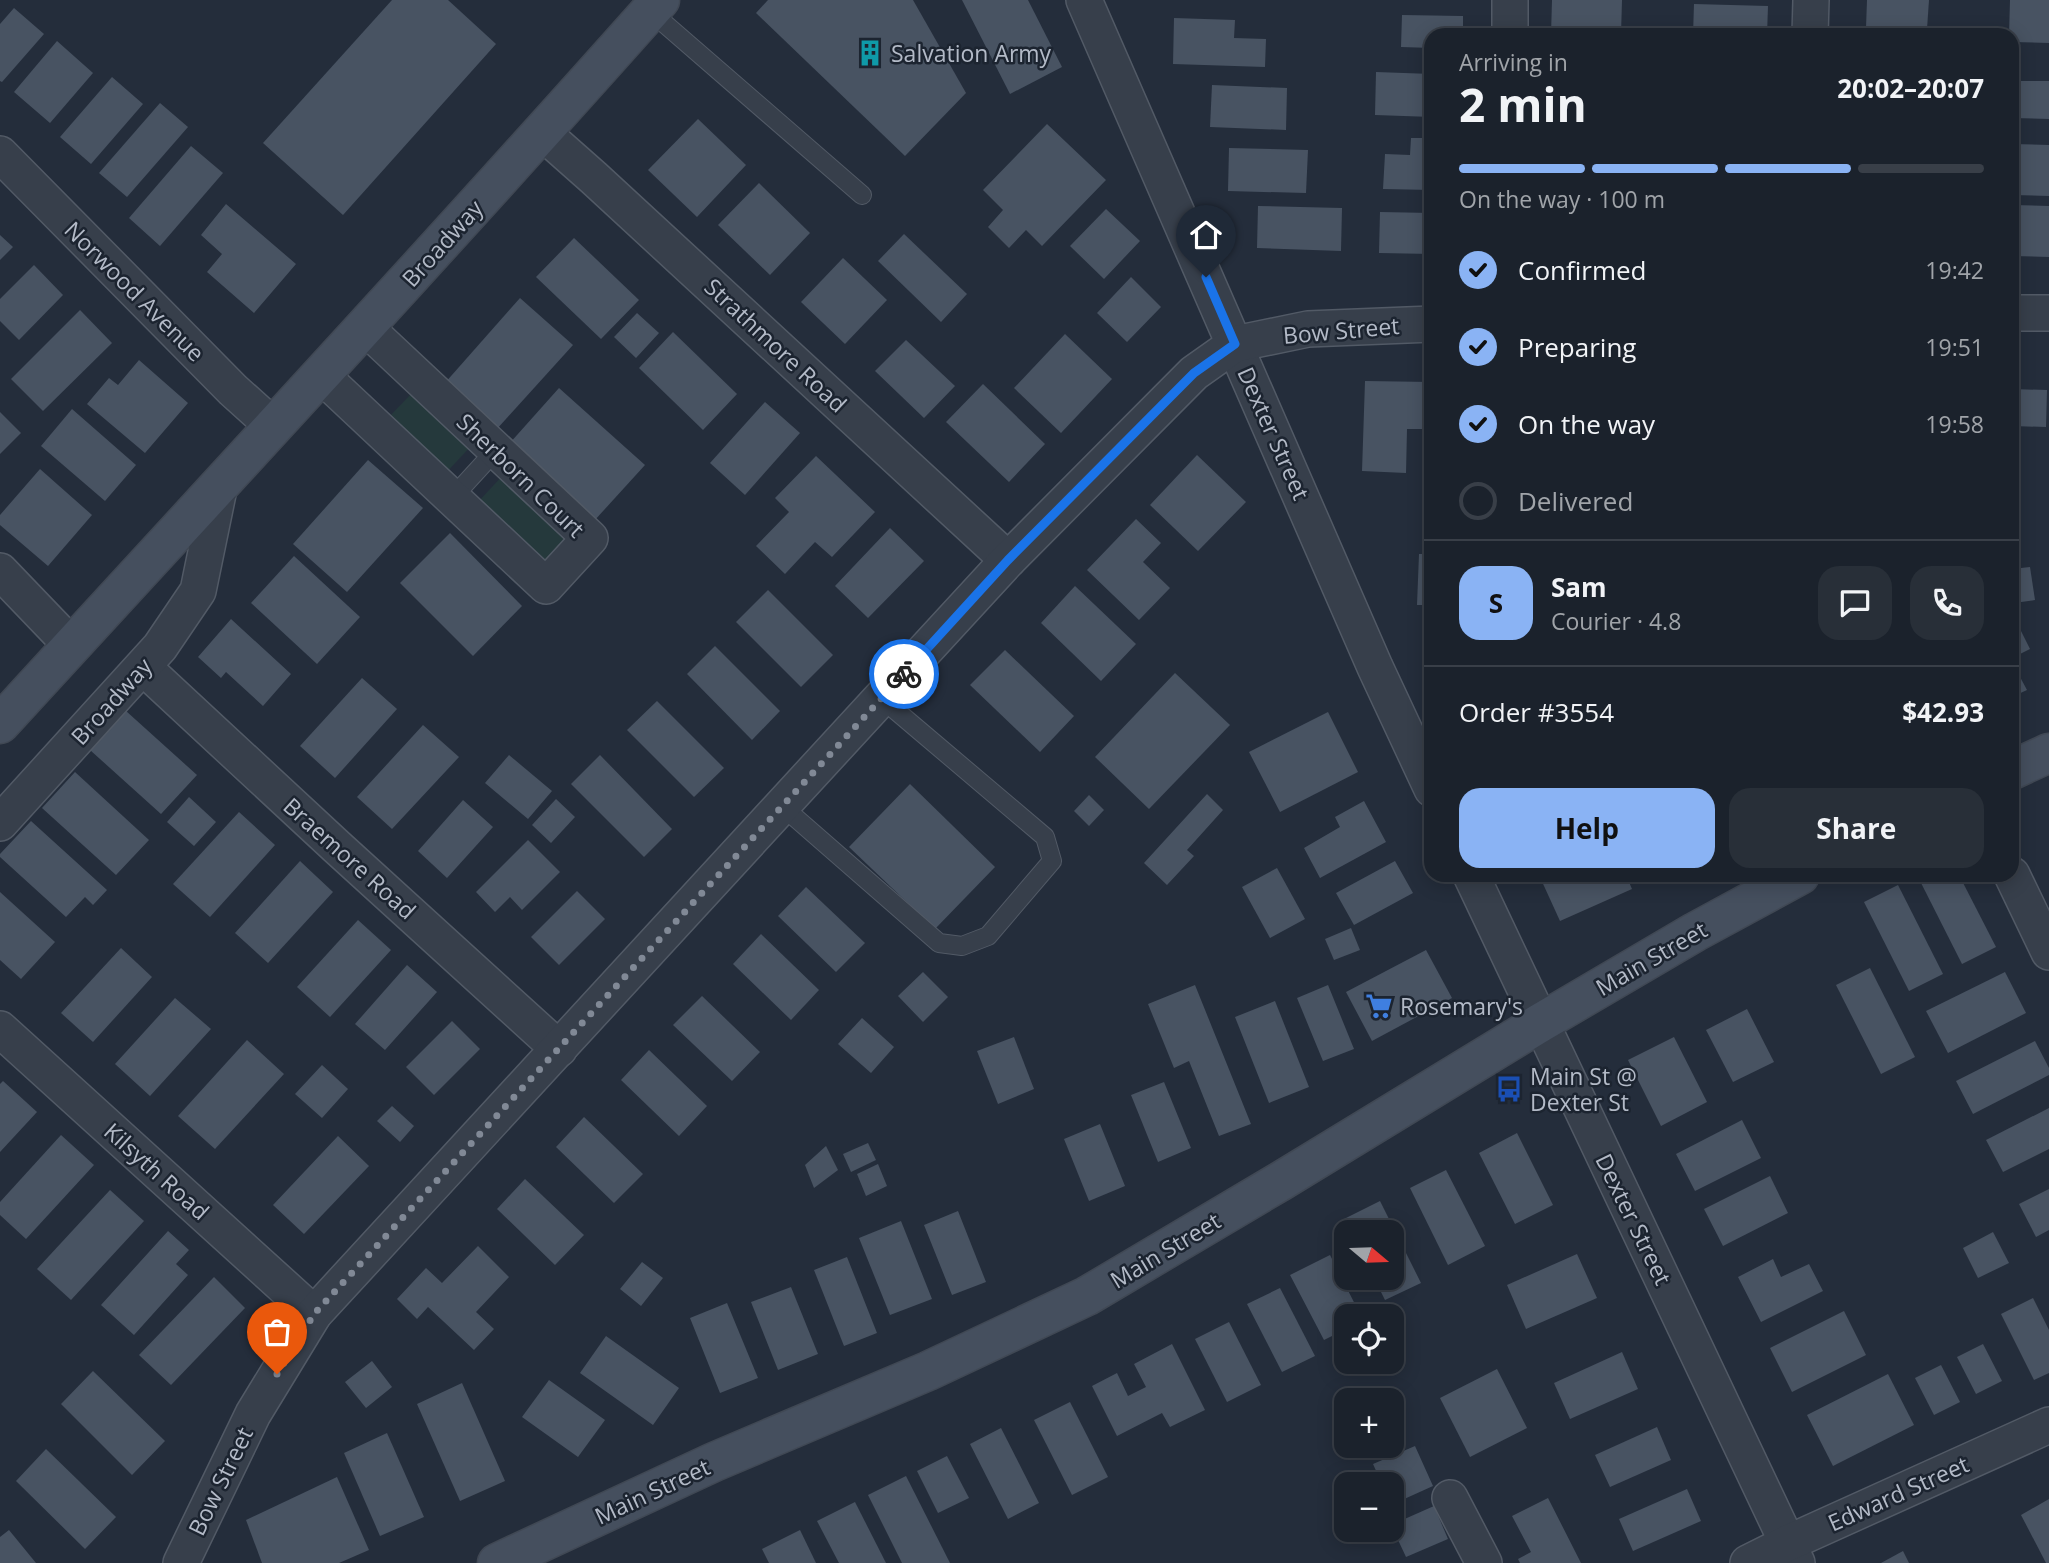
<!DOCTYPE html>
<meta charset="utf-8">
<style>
body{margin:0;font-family:"Open Sans",sans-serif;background:#282f38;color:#f1f3f6;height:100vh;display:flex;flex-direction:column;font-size:26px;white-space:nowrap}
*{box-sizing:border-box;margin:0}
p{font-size:23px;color:#a0a4a9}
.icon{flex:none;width:38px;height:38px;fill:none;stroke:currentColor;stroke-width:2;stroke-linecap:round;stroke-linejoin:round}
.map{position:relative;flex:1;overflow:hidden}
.sheet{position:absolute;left:1424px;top:28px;width:595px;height:854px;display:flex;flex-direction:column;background:#1b222c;border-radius:21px;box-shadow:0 4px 18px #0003,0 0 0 2px #393f48}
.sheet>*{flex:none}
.needle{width:46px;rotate:109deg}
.tools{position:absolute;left:1334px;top:1220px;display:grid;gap:14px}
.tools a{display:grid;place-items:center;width:70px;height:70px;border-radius:14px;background:#1b222c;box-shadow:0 4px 18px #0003,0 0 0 2px #393f48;font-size:35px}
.pin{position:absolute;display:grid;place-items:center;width:60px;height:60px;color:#fff;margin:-72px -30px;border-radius:50% 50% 50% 0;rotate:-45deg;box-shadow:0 0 7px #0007}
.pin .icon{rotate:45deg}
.courier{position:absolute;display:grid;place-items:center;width:70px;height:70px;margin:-35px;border:5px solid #1a73e8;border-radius:50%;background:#fff;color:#222;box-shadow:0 2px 9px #0007}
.head em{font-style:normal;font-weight:700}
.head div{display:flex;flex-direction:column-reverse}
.head{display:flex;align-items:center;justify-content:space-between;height:119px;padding:0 35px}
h1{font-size:46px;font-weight:700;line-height:52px}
.bar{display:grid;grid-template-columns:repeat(4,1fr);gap:10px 7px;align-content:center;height:84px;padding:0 35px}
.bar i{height:9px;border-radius:5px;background:#393f48}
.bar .current{background:#8ab3f4}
.bar p{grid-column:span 4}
.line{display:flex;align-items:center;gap:18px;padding:0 35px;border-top:2px solid #393f48}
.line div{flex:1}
.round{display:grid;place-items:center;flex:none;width:74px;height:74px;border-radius:21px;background:#282f38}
ol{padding:0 35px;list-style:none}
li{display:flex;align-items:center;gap:21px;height:77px}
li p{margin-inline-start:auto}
li .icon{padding:7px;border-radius:50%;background:#8ab3f4;color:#111;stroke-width:4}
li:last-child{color:#a0a4a9}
li i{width:38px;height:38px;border:4px solid #393f48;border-radius:50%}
.primary-button{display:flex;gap:14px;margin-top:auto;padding:14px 35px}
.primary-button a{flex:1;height:80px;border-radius:21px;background:#8ab3f4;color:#111;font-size:28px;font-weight:700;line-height:80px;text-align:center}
.primary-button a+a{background:#282f38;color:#f1f3f6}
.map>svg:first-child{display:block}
</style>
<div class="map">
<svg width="2049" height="1563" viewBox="0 0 2049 1563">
<rect width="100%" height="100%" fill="#242d3b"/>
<g fill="#25393c">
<path d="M414 391 472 445 444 475 386 420Z"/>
<path d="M505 473 573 537 544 567 477 503Z"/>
</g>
<g fill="#485362">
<path d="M392 0H448L496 44 343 215 263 143Z"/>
<path d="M768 0H913L966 93 905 156 756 13Z"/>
<path d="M962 0H1028L1062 67 1010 94Z"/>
<path d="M1552 0H1622L1621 35H1551Z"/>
<path d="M1867 0H1929L1927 29 1866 28Z"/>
<path d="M2010 0H2049V43L2012 42V35H2009Z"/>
<path d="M1694 4 1768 6 1767 35H1693Z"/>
<path d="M14 8 44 34 2 82 0 81V24Z"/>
<path d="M1402 15 1463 16V35H1432V48L1401 47Z"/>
<path d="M1174 18 1235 20 1234 38 1266 39 1265 67 1173 64Z"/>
<path d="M57 41 93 73 50 123 14 92Z"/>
<path d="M1376 72 1432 74V117L1375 115Z"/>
<path d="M112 77 143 104 91 164 60 137Z"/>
<path d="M2012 81H2049V119L2012 118Z"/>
<path d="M1212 85 1287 88 1286 130 1210 127Z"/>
<path d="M160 103 188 127 127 197 99 173Z"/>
<path d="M698 119 746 165 697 217 648 170Z"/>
<path d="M1047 124 1106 180 1042 246 1026 230 1009 248 988 227 1003 210 983 190Z"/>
<path d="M1411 138H1432V190L1383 189 1385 154 1410 155Z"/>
<path d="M2012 144 2049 145V196L2012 195Z"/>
<path d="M191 146 223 173 160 246 129 218Z"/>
<path d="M1229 148 1308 150 1306 193 1228 191Z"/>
<path d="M759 183 810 233 770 275 718 225Z"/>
<path d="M226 204 296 264 254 313 207 272 222 254 201 235Z"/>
<path d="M2012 205 2049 206V257L2012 256Z"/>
<path d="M1258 206 1342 208 1341 251 1257 248Z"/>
<path d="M1106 209 1140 241 1104 279 1070 246Z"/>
<path d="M1380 212 1432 213V254L1379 253Z"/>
<path d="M904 234 967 294 941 322 878 261Z"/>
<path d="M0 235 13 247 0 260Z"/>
<path d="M574 238 639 300 601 339 536 277Z"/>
<path d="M843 258 887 300 845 344 801 302Z"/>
<path d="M34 265 63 295 19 340 0 321V299Z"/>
<path d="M1131 277 1161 307 1127 342 1097 313Z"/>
<path d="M520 298 573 345 496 430 444 384Z"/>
<path d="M80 310 112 343 43 411 11 379Z"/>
<path d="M637 313 659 333 636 358 614 337Z"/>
<path d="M673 332 737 394 703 430 639 368Z"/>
<path d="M1065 334 1112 379 1061 433 1014 388Z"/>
<path d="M906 340 955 386 924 418 875 371Z"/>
<path d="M139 360 188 403 145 453 87 404 109 378 118 385Z"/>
<path d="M1365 381 1432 382V429H1407L1406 473 1362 471Z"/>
<path d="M983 384 1045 444 1009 482 946 422Z"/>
<path d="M559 388 645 465 594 521 509 444Z"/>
<path d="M2012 389 2047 390 2046 427 2012 426Z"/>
<path d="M765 402 800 433 745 495 710 463Z"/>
<path d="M72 409 136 465 105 501 41 446Z"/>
<path d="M0 412 21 433 0 454Z"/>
<path d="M1197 455 1246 502 1198 551 1150 505Z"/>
<path d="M816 456 875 512 832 557 815 542 785 574 756 546 789 512 775 498Z"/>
<path d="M368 460 423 508 347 592 293 544Z"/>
<path d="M40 469 92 515 48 566 0 525V515Z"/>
<path d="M1136 519 1161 543 1143 562 1170 588 1139 620 1087 570Z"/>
<path d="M890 528 924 561 868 618 835 586Z"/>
<path d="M450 533 522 606 473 656 400 583Z"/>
<path d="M1419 554H1432V605H1417Z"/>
<path d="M294 556 360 617 317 664 251 603Z"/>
<path d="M2030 567 2035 600 2014 603 2012 569Z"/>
<path d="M1075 586 1136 644 1101 681 1041 623Z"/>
<path d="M768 590 833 655 801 687 736 622Z"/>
<path d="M2014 617 2030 649 2012 658V618Z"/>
<path d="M231 619 291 674 263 706 226 672 221 678 198 657Z"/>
<path d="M715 646 780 711 752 740 687 674Z"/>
<path d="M1005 650 1074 716 1040 752 970 685Z"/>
<path d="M2012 662 2027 690 2012 697Z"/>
<path d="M1175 673 1230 725 1149 809 1095 757Z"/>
<path d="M362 678 397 709 335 778 300 746Z"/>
<path d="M657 701 724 768 694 797 627 730Z"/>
<path d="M126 711 197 775 161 814 90 750Z"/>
<path d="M1328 712 1358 772 1280 812 1249 752Z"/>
<path d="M423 725 459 757 392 829 357 797Z"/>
<path d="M509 755 552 791 528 819 485 783Z"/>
<path d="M600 755 672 829 644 857 571 784Z"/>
<path d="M75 772 149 840 116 875 42 808Z"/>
<path d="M910 784 995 867 935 929 849 847Z"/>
<path d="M1207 794 1223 810 1187 850 1194 856 1167 885 1144 863Z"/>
<path d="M1089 795 1104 810 1089 826 1074 811Z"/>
<path d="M189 797 216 822 194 846 167 822Z"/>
<path d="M556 799 575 817 551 843 532 825Z"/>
<path d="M463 800 493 827 447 878 418 851Z"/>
<path d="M1364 801 1386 842 1320 878 1304 848 1340 827 1335 817Z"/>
<path d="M239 812 275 845 210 917 173 884Z"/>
<path d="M31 821 107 890 93 905 85 897 66 917 0 857V854Z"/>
<path d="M528 840 560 872 522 910 510 897 495 912 476 892Z"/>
<path d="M300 861 333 892 268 963 235 933Z"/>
<path d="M1395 861 1413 893 1354 925 1336 893Z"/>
<path d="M1277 868 1305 919 1270 938 1242 887Z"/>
<path d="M1539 875H1626L1632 889 1560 921Z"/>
<path d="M1917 875H1959L1996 947 1962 964Z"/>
<path d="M1898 885 1943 974 1909 991 1864 902Z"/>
<path d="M806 887 865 943 836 972 778 916Z"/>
<path d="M577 891 605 919 559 965 531 937Z"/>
<path d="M0 892 55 942 21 979 0 960Z"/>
<path d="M358 920 391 950 330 1017 297 987Z"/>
<path d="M1351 928 1360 950 1334 960 1325 939Z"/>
<path d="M761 934 819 990 791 1020 733 964Z"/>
<path d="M121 948 152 977 93 1042 61 1013Z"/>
<path d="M1426 950 1452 998 1372 1041 1346 992Z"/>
<path d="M407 965 437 992 385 1050 355 1024Z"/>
<path d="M1870 968 1915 1057 1881 1074 1836 985Z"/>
<path d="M923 972 948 997 923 1022 898 996Z"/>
<path d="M2005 972 2026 1013 1948 1053 1926 1011Z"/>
<path d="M1195 985 1251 1124 1219 1136 1189 1061 1174 1068 1148 1004Z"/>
<path d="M1328 985 1354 1049 1323 1061 1297 998Z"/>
<path d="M702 996 760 1052 732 1081 673 1025Z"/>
<path d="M175 998 211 1029 150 1096 115 1064Z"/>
<path d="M1275 1001 1309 1087 1269 1103 1235 1017Z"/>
<path d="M1747 1009 1774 1062 1733 1082 1706 1030Z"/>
<path d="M862 1018 894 1047 871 1073 838 1044Z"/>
<path d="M452 1021 480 1049 434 1095 406 1067Z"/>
<path d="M1014 1037 1034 1089 998 1104 977 1051Z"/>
<path d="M1674 1037 1707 1102 1661 1126 1628 1060Z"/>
<path d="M247 1040 284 1074 215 1149 178 1116Z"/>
<path d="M2035 1041 2049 1068V1075L1973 1114 1956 1081Z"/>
<path d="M649 1050 707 1106 679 1136 621 1080Z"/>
<path d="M322 1065 348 1089 322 1118 295 1094Z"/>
<path d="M3 1081 37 1112 0 1152V1084Z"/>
<path d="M1164 1082 1191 1148 1158 1162 1131 1095Z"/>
<path d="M392 1106 414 1126 400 1142 377 1121Z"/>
<path d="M2049 1108V1149L2003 1172 1986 1140Z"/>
<path d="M584 1117 643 1174 614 1203 556 1147Z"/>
<path d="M1742 1120 1761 1158 1695 1191 1676 1154Z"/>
<path d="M1100 1124 1125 1186 1089 1201 1064 1139Z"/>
<path d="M1517 1133 1553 1205 1515 1224 1479 1153Z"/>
<path d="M61 1135 94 1165 26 1239 0 1215V1202Z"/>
<path d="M338 1136 369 1166 304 1234 273 1205Z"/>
<path d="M868 1143 876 1160 851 1172 843 1154Z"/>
<path d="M826 1146 838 1170 814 1188 805 1165Z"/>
<path d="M878 1164 887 1186 866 1196 857 1174Z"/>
<path d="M1446 1170 1485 1246 1448 1265 1410 1188Z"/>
<path d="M1770 1176 1788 1213 1723 1246 1704 1209Z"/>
<path d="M525 1179 584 1235 555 1265 497 1209Z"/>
<path d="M2049 1189V1230L2036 1237 2019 1204Z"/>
<path d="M110 1190 144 1221 71 1300 37 1269Z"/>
<path d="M1380 1201 1421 1283 1385 1300 1374 1278H1391V1232H1351L1344 1219Z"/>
<path d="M958 1211 986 1282 952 1295 924 1225Z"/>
<path d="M901 1221 932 1299 890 1315 859 1238Z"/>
<path d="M168 1231 189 1250 176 1264 188 1275 134 1335 101 1305Z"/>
<path d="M1993 1232 2009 1263 1978 1278 1963 1248Z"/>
<path d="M478 1246 509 1277 476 1312 494 1329 474 1350 428 1307 417 1319 397 1299 426 1268 442 1283Z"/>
<path d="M1577 1254 1597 1298 1526 1329 1507 1285Z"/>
<path d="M1330 1255 1361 1316H1346V1329L1324 1340 1290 1275Z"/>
<path d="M847 1257 877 1333 844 1346 814 1270Z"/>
<path d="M1773 1259 1781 1277 1809 1264 1823 1291 1761 1322 1738 1277Z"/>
<path d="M642 1262 663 1278 641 1306 620 1289Z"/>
<path d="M214 1277 245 1308 171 1385 139 1355Z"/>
<path d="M791 1287 818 1354 778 1370 751 1302Z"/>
<path d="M1280 1288 1315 1356 1282 1372 1247 1304Z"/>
<path d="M2033 1298 2049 1330V1373L2034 1380 2001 1314Z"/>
<path d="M727 1303 758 1378 720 1393 690 1318Z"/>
<path d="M1844 1311 1866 1355 1792 1392 1770 1348Z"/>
<path d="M1229 1322 1261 1385 1227 1402 1195 1339Z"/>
<path d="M606 1336 679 1388 653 1425 580 1373Z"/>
<path d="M1172 1344 1205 1410 1170 1427 1162 1413 1117 1436 1092 1386 1117 1373 1128 1396 1146 1387 1134 1364Z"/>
<path d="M1983 1344 2002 1381 1976 1394 1957 1357Z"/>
<path d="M1622 1352 1638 1389 1570 1419 1554 1383Z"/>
<path d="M372 1361 392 1387 366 1408 345 1382Z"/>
<path d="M1941 1365 1960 1402 1934 1415 1915 1378Z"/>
<path d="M1497 1369 1527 1428 1470 1457 1440 1398Z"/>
<path d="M93 1371 165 1441 132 1475 61 1404Z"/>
<path d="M1888 1374 1914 1425 1833 1466 1807 1415Z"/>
<path d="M549 1380 605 1420 578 1457 522 1417Z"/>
<path d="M462 1383 505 1481 460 1501 417 1404Z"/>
<path d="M1070 1402 1108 1477 1072 1495 1034 1420Z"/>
<path d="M1657 1427 1671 1460 1610 1487 1595 1455Z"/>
<path d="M1001 1428 1039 1503 1008 1519 970 1444Z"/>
<path d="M387 1433 424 1517 380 1536 344 1453Z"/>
<path d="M1415 1446 1433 1486 1391 1505V1484H1382L1373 1464Z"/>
<path d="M46 1449 116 1517 85 1549 16 1481Z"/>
<path d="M947 1456 969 1498 938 1513 917 1471Z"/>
<path d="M906 1476 950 1563H902L868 1495Z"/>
<path d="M337 1477 369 1550 339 1563H262L246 1520Z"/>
<path d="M1346 1489V1522L1333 1495Z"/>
<path d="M1687 1489 1701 1521 1633 1551 1619 1519Z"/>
<path d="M1548 1498 1581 1563H1520L1518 1559 1531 1552 1512 1516Z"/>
<path d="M2049 1499V1563H2046L2021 1515Z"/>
<path d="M855 1502 886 1563H839L817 1521Z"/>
<path d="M1434 1506 1448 1539 1406 1557 1391 1525Z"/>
<path d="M9 1530 36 1563H0V1537Z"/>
<path d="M800 1530 816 1563H769L762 1549Z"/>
<path d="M1903 1551 1909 1563H1881Z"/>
</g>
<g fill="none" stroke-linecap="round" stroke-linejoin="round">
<g stroke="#525a66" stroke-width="20">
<g id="lane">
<path d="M650 11 862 195"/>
<path d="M452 498 496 450"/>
<path d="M782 806 939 943 962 946 988 936 1052 861 1045 837 881 698"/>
</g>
</g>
<g stroke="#525a66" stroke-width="38">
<g id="street">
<path d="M1084 0 1375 667 1432 789"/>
<path d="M1510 35V0"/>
<path d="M1810 35 1811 0"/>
<path d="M542 132 594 178 1008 560"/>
<path d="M0 154 233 390 273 426"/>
<path d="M2012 313H2049"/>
<path d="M321 375 546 586 590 538 366 328"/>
<path d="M0 571 72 646"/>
<path d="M143 667 337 847 559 1049"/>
<path d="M0 823 160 647 198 591 220 484"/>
<path d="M1471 875 1797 1563"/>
<path d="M2012 875 2049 952"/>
<path d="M0 1029 314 1314"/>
<path d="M1450 1498 1484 1563"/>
<path d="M181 1563 253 1414 314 1314 1008 560 1194 373 1235 344 1308 329 1432 324"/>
<path d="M1748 1563 1788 1543 2049 1425"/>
</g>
</g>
<g stroke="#404854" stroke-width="41">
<g id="secondary">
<path d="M0 724C221 483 443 244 660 0"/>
<path d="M2012 770 2049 753"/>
<path d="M497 1563 714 1462 928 1371 1087 1296 1281 1181 1540 1023 1695 932 1800 875"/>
</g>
</g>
<use href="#lane" stroke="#373f4b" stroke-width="18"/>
<use href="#street" stroke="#373f4b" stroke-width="35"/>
<use href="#secondary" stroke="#454f5e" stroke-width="38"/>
</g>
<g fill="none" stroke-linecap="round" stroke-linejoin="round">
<path stroke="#818996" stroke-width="7" stroke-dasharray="0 12.6" d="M277 1374 314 1314 904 674"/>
<path stroke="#1a73e8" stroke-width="9" d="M904 674 1008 560 1194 373 1235 344 1206 277"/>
</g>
<defs>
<g id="building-bare" transform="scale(2.1)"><path d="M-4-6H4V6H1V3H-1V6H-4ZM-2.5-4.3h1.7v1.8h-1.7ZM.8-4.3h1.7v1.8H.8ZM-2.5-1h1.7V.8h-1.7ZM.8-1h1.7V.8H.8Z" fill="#0f9aa8" stroke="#1c2430" stroke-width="2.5" paint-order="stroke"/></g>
<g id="supermarket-bare" transform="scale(2.1)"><path d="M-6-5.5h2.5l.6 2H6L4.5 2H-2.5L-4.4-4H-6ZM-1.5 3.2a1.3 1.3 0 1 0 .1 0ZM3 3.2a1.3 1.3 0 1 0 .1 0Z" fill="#3f7fe0" stroke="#1c2430" stroke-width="2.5" paint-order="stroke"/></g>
<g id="bus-bare" transform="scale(2.1)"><path d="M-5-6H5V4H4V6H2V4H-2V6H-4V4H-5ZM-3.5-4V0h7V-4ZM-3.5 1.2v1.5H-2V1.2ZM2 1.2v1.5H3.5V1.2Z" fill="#1a4fb4" stroke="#1c2430" stroke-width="2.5" paint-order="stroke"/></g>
</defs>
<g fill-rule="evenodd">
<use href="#building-bare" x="870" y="53"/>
<use href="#supermarket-bare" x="1379" y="1006"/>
<use href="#bus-bare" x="1509" y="1089"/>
</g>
<g text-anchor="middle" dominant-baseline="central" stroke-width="5" stroke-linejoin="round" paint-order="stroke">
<g font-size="23" fill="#b3bac7" stroke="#1c2430" text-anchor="start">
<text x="891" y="53">Salvation Army</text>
<text x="1400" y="1006">Rosemary's</text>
<text x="1530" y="1076">Main St @<tspan x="1530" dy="26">Dexter St</tspan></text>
</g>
<g font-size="23" fill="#b3bac7" stroke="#1c2430">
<text transform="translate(442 243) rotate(-48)">Broadway</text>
<text transform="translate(135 291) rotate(45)">Norwood Avenue</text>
<text transform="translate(1341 330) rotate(-5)">Bow Street</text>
<text transform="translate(776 345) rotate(43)">Strathmore Road</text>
<text transform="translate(1274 433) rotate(66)">Dexter Street</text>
<text transform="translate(521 475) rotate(44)">Sherborn Court</text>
<text transform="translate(111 701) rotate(-48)">Broadway</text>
<text transform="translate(350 858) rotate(42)">Braemore Road</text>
<text transform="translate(1651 958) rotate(-30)">Main Street</text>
<text transform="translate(157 1171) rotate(42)">Kilsyth Road</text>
<text transform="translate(1634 1219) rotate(64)">Dexter Street</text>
<text transform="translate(1165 1250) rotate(-31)">Main Street</text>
<text transform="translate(220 1481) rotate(-64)">Bow Street</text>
<text transform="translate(652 1491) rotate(-25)">Main Street</text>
<text transform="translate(1898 1493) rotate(-24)">Edward Street</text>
</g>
</g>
</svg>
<div class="tools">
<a><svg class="needle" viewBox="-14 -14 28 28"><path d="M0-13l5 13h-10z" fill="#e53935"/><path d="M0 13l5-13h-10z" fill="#a0a4a9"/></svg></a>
<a><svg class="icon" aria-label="locate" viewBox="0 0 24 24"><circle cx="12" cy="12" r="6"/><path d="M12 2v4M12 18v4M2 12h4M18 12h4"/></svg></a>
<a>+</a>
<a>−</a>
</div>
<div class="pin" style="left:277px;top:1374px;background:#ea580c"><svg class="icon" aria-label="bag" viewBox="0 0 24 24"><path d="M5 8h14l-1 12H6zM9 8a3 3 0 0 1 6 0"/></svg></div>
<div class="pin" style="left:1206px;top:277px;background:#1f2937"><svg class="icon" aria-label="home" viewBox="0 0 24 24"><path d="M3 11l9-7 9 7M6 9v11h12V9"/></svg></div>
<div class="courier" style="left:904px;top:674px"><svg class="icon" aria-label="bike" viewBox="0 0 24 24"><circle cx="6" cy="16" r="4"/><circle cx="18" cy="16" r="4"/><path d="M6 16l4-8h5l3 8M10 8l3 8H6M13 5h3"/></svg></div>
<section class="sheet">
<div class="head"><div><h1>2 min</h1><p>Arriving in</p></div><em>20:02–20:07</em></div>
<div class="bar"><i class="current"></i><i class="current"></i><i class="current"></i><i></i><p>On the way · 100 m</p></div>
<ol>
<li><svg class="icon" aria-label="check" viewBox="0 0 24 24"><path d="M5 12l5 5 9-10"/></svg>Confirmed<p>19:42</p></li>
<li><svg class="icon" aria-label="check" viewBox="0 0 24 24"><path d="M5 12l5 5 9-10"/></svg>Preparing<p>19:51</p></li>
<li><svg class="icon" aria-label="check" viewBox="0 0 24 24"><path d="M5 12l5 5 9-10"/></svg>On the way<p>19:58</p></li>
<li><i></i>Delivered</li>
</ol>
<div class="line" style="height:126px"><b class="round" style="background:#8ab3f4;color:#111">S</b><div><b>Sam</b><p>Courier · 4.8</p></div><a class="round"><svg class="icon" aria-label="chat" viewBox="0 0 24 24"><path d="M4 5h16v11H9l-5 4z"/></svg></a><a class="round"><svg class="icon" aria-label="phone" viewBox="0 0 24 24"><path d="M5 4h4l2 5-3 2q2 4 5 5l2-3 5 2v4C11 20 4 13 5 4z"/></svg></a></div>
<div class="line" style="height:91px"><div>Order #3554</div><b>$42.93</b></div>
<div class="primary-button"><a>Help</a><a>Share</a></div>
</section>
</div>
